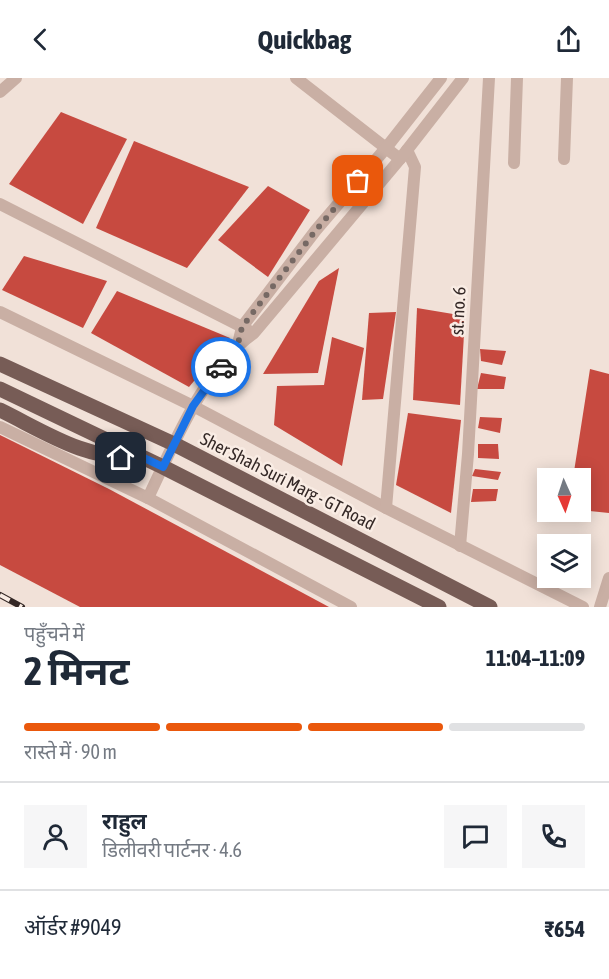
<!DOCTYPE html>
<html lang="hi">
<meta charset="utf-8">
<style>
body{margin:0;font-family:"Asap Condensed","Noto Sans Devanagari",sans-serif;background:#f6f6f7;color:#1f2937;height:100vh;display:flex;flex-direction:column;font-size:22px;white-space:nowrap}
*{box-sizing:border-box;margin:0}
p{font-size:20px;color:#747a83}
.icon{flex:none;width:33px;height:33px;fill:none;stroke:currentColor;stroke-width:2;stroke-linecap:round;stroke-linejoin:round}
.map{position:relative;height:529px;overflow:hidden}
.sheet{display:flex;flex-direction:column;background:#fff;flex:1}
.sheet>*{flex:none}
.needle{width:39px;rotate:177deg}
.fabs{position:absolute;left:537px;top:390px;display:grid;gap:12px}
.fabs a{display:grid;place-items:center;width:54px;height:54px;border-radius:0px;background:#fff;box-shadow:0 3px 15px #0003;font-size:30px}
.pin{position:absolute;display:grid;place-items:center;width:51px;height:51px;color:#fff;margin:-26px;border-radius:12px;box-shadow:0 3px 9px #0006}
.courier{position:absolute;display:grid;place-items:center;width:60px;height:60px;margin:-30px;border:4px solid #1a73e8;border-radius:50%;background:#fff;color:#222;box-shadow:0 2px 8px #0007}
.overview em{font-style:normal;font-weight:700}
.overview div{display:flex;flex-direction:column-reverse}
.overview{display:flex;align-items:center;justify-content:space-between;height:102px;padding:0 24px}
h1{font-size:39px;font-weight:700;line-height:45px}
.bar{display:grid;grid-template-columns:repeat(4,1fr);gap:9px 6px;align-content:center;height:72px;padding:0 24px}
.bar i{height:8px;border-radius:4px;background:#e0e1e3}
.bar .on{background:#ea580c}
.bar p{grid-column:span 4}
.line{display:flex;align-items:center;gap:15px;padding:0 24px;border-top:2px solid #e0e1e3}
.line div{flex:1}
.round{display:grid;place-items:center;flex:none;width:63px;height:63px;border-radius:0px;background:#f6f6f7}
header{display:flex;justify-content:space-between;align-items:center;height:78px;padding:0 24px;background:#fff;font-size:27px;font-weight:700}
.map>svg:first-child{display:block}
</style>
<header><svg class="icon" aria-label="back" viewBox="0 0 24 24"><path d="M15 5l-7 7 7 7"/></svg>Quickbag<svg class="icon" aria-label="share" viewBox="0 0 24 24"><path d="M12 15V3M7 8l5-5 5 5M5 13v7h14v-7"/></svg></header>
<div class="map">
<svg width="609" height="529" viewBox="0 0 609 529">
<rect width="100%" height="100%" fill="#f1e1d8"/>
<g fill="#c74a40">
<path d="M61 34 127 61 83 146 9 106Z"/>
<path d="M134 63 249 109 187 190 96 150Z"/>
<path d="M268 108 310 132 268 199 218 162Z"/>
<path d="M24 178 107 203 83 250 2 212Z"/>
<path d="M339 190 318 295 263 296 319 203Z"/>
<path d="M117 213 230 260 189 309 91 255Z"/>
<path d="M417 230 465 238 460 327 413 322Z"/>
<path d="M396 234 383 321 362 322 369 235Z"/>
<path d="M332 259 364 270 342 388 274 347 277 308 324 307Z"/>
<path d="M480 271 506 273 502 287 481 283Z"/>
<path d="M590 291 609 296V435L580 432V400H573Z"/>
<path d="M481 295 506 299 504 311H477Z"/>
<path d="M408 335 461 342 451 435 396 407Z"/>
<path d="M480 339 502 340 500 355 478 350Z"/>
<path d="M0 357 109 411 329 529H80L0 487Z"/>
<path d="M478 366H498L499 381 478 380Z"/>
<path d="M475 391 501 394 498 402 472 398Z"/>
<path d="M473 411H498L496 423 471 424Z"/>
</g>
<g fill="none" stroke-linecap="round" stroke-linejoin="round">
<g stroke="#c9afa4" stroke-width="12">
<path d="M296 0 400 81"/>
<path d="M0 14 16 0"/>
<path d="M564 81 567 0"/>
<path d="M514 85 517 0"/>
<path d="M0 126 248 252"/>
<path d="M0 234 193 328 386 430 583 529"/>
<path d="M238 266 242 249 316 152 386 70 441 0"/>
<path d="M0 349 148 420"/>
<path d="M386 430 415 89 407 72"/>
<path d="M460 468 468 376 489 0"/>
<path d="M351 529 148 420C173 367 206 288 254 255L400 81 463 0"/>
<path d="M600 529 609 500"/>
</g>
<g stroke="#775c56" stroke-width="15">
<path d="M0 286 174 366 490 529"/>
<path d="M0 311 163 389 439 529"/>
<path d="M0 332C45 354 87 383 139 379"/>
</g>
<g stroke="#342826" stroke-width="6">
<path id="rail" d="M0 517 22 529"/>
</g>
<use href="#rail" stroke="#f9ece4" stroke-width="4" stroke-dasharray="11" stroke-linecap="butt"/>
</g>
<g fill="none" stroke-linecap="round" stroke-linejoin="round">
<path stroke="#766964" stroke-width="6" stroke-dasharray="0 10.8" d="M221 289 238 266 242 249 316 152 358 103"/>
<path stroke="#1a73e8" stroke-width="8" d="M121 380 142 379 163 389 193 328 221 289"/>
</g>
<g text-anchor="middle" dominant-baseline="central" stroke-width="5" stroke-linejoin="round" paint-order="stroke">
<g font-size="18" fill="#342826" stroke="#f9ece4">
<text transform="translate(458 233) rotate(-87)">st. no. 6</text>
<text transform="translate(288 403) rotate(27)">Sher Shah Suri Marg - GT Road</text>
</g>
</g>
</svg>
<div class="fabs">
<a><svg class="needle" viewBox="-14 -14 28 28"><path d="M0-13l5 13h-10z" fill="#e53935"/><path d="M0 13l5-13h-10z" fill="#747a83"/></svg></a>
<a><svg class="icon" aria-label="layers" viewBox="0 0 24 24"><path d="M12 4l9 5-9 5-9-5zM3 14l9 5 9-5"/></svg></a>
</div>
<div class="pin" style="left:358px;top:103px;background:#ea580c"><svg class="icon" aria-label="bag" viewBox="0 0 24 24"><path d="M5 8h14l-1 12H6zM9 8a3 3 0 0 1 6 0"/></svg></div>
<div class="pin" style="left:121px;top:380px;background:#1f2937"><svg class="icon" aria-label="home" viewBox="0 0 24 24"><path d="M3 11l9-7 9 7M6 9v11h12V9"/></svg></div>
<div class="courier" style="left:221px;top:289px"><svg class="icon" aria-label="car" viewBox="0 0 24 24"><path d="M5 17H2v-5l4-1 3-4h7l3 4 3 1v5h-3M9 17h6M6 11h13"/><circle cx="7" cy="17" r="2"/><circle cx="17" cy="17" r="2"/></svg></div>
</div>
<section class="sheet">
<div class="overview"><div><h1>2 मिनट</h1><p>पहुँचने में</p></div><em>11:04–11:09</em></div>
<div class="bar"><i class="on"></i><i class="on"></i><i class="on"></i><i></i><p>रास्ते में · 90 m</p></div>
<div class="line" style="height:108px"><a class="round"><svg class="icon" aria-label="person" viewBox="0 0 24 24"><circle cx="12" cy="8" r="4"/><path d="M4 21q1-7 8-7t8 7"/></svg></a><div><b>राहुल</b><p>डिलीवरी पार्टनर · 4.6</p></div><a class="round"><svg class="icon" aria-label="chat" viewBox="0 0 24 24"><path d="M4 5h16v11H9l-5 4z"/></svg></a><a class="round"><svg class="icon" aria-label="phone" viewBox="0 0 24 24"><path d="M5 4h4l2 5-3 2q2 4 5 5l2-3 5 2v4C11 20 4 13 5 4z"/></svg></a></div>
<div class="line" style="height:78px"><div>ऑर्डर #9049</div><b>₹654</b></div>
</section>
